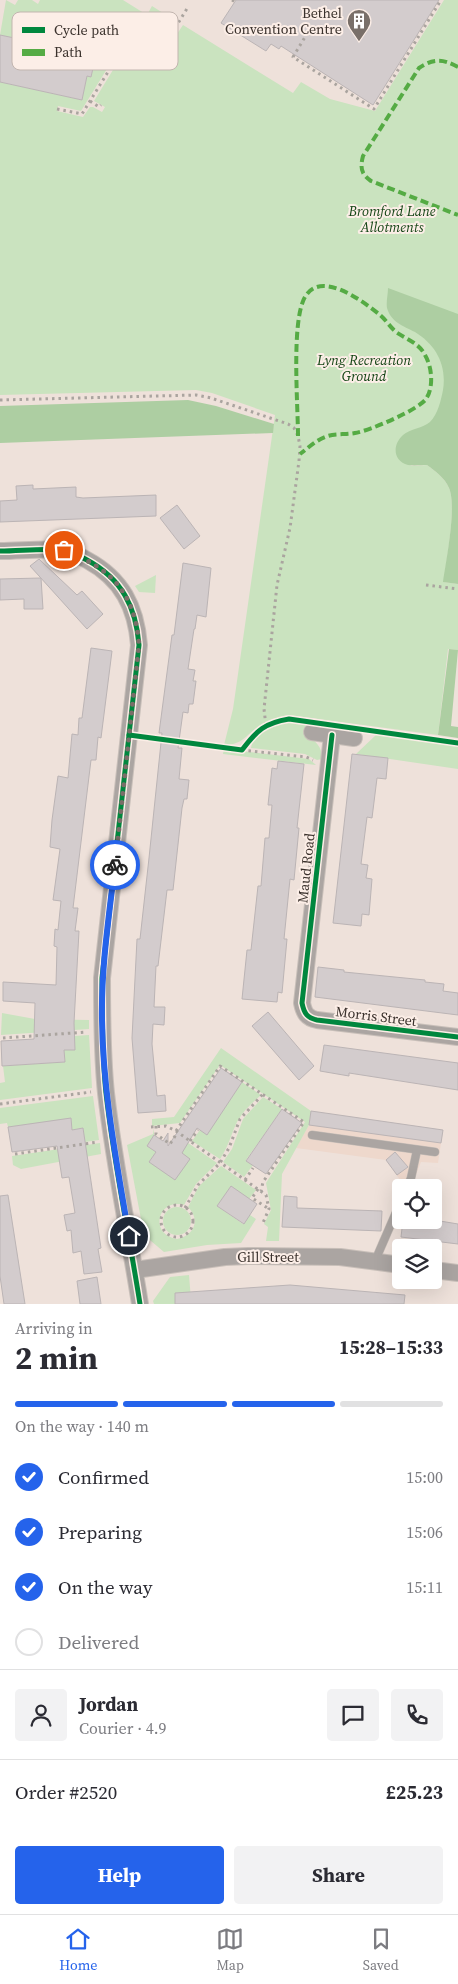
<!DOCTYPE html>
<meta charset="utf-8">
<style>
body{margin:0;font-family:"Source Serif 4",serif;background:#f2f2f3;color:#2b2b33;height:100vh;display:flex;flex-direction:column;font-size:19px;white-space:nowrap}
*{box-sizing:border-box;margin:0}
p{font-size:16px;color:#7c7c81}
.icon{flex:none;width:28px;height:28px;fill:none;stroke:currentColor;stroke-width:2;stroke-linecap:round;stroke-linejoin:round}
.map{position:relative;height:1304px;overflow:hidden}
.sheet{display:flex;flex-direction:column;background:#fff;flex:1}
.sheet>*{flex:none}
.tools{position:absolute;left:392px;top:1179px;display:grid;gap:10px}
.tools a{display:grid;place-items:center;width:50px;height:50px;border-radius:5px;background:#fff;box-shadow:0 5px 20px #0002;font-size:25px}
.pin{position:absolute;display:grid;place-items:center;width:42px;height:42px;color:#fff;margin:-21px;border:2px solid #fff;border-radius:50%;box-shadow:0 1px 5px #0007}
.courier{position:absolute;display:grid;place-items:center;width:50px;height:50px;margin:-25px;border:4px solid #2563eb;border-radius:50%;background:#fff;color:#222;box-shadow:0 1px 6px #0007}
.headline em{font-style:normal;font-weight:700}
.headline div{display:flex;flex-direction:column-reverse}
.headline{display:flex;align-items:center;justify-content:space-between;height:85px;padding:0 15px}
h1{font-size:32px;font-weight:700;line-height:38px}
.bar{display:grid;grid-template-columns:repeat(4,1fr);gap:8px 5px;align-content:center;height:60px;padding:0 15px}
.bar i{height:6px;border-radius:4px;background:#e1e1e2}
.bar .current{background:#2563eb}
.bar p{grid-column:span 4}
.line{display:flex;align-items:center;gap:12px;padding:0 15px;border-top:1px solid #e1e1e2}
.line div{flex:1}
.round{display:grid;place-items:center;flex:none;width:52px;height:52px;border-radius:5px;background:#f2f2f3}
ol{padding:0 15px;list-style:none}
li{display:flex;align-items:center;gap:15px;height:55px}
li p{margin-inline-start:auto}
li .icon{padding:5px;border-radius:50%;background:#2563eb;color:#fff;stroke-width:4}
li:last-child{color:#7c7c81}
li i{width:28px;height:28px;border:2px solid #e1e1e2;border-radius:50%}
.primary-button{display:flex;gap:10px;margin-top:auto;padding:10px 15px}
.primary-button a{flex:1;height:58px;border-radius:5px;background:#2563eb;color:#fff;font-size:20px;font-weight:700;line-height:58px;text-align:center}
.primary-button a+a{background:#f2f2f3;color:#2b2b33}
.dock{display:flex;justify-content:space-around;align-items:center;height:70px;border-top:1px solid #e1e1e2;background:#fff;font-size:14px;color:#7c7c81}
.dock a{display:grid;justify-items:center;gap:2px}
.dock .current{color:#2563eb}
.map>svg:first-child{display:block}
</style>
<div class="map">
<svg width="458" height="1304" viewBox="0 0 458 1304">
<rect width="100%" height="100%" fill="#eee1da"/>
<path fill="#eed8cc" d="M311 1111 443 1130 438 1163 421 1162 411 1187H402L403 1184 386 1160 296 1148 309 1125Z"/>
<g fill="#cae3bf">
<path d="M6 0 15 5 18 0H32L38 4 40 0H123L147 15 152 6 174 20 166 34 139 17 81 111 58 106 57 111 83 117 90 107H93L102 112 105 107 94 101 141 24 171 43 183 25 293 93 301 82 330 99 375 111 444 0H458V442L410 466 427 465C435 471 445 478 449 488 457 505 446 561 444 582L458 584V650L448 649 438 735 289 715C278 717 265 721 255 729 244 738 240 745 224 745L233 709 275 415 212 393 196 390 0 395V82L82 100 87 76 91 77 96 56 0 35Z"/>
<path d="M156 575 155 593 139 592 135 586Z"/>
<path d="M284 722 306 724 305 735C316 741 322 746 322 759L317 760 305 754 251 748C253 733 270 726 284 722Z"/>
<path d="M376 735 458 746V769L356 754Z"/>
<path d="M224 749 309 759 316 765 223 754Z"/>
<path d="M2 1013 35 1019 89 1020V1029L1 1035Z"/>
<path d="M89 1035 92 1088 0 1100V1083L5 1082 3 1066 65 1062 64 1050 75 1049 74 1036Z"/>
<path d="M221 1048 311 1111 309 1125 282 1174 279 1241H266L268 1227 264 1224 271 1210 266 1183 305 1122 220 1065 180 1123 152 1126V1119L174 1117Z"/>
<path d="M242 1082 261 1095C252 1103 243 1111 237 1122 231 1135 228 1147 220 1159L192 1141 200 1130 207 1134Z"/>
<path d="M93 1096 99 1140 85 1142 83 1128 72 1130 71 1119 8 1127 7 1123 0 1124V1108Z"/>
<path d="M263 1097 282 1109 246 1160 253 1165 244 1177 223 1162 232 1149 243 1119Z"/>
<path d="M154 1128V1135L147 1146 156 1152 149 1162 175 1179 171 1146 178 1136 217 1163 196 1184 184 1205C157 1198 149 1235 177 1239 194 1236 201 1220 188 1207L199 1186 221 1166 256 1190 249 1199 231 1186 217 1206 243 1224 250 1215 256 1219 241 1243 207 1245 164 1252 144 1235 127 1145 153 1134Z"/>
<path d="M100 1143 101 1154 21 1169 13 1165 12 1156Z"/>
<circle cx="177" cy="1221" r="14"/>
<path d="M189 1275 191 1300 188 1304H154L153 1301 170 1277Z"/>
</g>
<g fill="#adcea2">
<path d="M388 288 458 314V584L443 582C446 561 457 506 449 488 445 478 435 471 427 465 421 465 414 466 408 465 393 461 392 445 403 435 410 429 423 428 430 422 438 414 441 400 443 390 447 365 436 345 415 332 403 326 391 322 387 308 386 302 388 294 388 288Z"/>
<path d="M188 400 216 406 274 424 273 433 0 443V406Z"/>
<path d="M449 649 458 650 451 726 458 727V738L438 735Z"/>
</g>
<g fill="#d3cccd" stroke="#bbb4b5">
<path d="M236 0H439L373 105 281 46 279 49 271 44 266 51 221 23Z"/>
<path d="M0 35 96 55 91 77 87 76 82 100 0 82Z"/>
<path d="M33 485V489L76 487V497L83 498 156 495V516L0 522V501L17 500 16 486Z"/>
<path d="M177 505 200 536 184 549 160 518Z"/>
<path d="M39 559 77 595 82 591 103 614 87 629 30 566Z"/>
<path d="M183 563 211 568 206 617 197 615 195 629H194L188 669 195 670 193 681H196L193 704H189L188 713 183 712 178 748H182L179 779 189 780 187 799H184L182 808 173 890H167L158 966H156L154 1007H165L164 1025 153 1024 152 1044 157 1096 165 1095 166 1111 138 1113 132 1038 137 939H140L149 858 162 733H159L172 635H174Z"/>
<path d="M41 578 43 609H24V599L0 600V579Z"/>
<path d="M91 648 112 651 101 738 98 737 96 760H91L73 908H78L75 931H79L74 1023 75 1050H64L65 1062 2 1066 1 1041 34 1039 35 1003 3 1001V982L56 985 57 947 54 946 55 929 58 930 61 901 53 900 60 849 50 847 52 820 58 776 68 778 72 734 78 735 79 718H82Z"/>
<path d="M352 754 388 758 386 779 377 778 372 818 367 817 361 864 368 865 366 878 372 879 369 915 362 914 361 926 333 923Z"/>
<path d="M278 761 304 764 297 828H299L294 880 290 879 284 939H287L282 993 278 992 277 1002 242 999 247 950H251L258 886H261L265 838H269L272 805H268L272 768 277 769Z"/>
<path d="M318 967 344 970V972L425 980V982L444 984 443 991 458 993V1015L315 997Z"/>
<path d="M268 1012 314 1066 299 1080 252 1026Z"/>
<path d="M324 1045 458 1063V1090L349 1073V1076L320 1071Z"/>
<path d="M221 1068 242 1082 207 1135 197 1128 182 1153 190 1159 175 1180 149 1162 156 1152 147 1146 154 1135 163 1141 168 1133V1146Z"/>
<path d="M282 1109 302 1123 266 1174 246 1161Z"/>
<path d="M311 1111 443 1130 441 1143 309 1125Z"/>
<path d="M71 1118 72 1130 83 1128 101 1248 98 1249 102 1272 84 1274 81 1251 73 1253 71 1230 67 1231 64 1215 75 1213 69 1177 62 1178 57 1146 12 1152 8 1127Z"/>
<path d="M395 1152 408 1167 397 1175 386 1160Z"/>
<path d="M231 1186 257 1204 244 1224 217 1206Z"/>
<path d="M8 1195 25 1304H4L0 1276V1196Z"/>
<path d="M284 1196 297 1197V1208L382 1211 381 1231 282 1227Z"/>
<path d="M403 1220 440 1221 458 1224V1244L401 1237Z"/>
<path d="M97 1277 101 1304H80L77 1281Z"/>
<path d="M290 1285 405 1295 404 1304H175V1293Z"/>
</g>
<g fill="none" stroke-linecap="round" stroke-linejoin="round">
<g stroke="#c8bfb9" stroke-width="9">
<g id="service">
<path d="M312 1135 435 1152"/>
<path d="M407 1188 411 1178 417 1150"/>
<path d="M375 1261 401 1201"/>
</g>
</g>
<g stroke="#c8bfb9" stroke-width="18">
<g id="minor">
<path d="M0 551C20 551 42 548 62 550 71 551 80 556 87 560 122 579 136 607 139 645L102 978C102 1016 102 1055 106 1093 114 1164 129 1234 140 1304"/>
<path d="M312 732 354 738"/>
<path d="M332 735 302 1003C304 1013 307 1018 317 1020L458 1037"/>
<path d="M135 1270 225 1257 248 1256 340 1257 401 1265"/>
<path d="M434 1270 458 1273"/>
</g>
</g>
<g stroke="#aaa49f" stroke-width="3" stroke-dasharray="2.5 4" stroke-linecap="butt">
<path d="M232 0 237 3"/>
<path d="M311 27 293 57 374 109 441 0"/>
<path d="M90 101 99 107 101 105"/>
<path d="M57 109 82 114 140 20 169 38 188 7"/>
<path d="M0 400 196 395 211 398 288 424 294 428 298 436 300 446 299 461 290 528 277 585 264 709 266 726"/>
<path d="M426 585 458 589"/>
<path d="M242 750 306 757 313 760"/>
<path d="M3 1038 87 1032"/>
<path d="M0 1104 91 1092"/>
<path d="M156 1126V1134L170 1144 177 1133"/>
<path d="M151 1127 166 1126 176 1131 266 1195 269 1209 262 1225"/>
<path d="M176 1131 220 1066 304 1122 263 1182 261 1191"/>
<path d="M190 1141 198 1130"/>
<path d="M15 1154 98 1142"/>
<path d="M245 1180 253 1168"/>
<path d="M258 1189 252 1198 269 1209"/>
<circle cx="177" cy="1221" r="16"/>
<path d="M185 1208 198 1185 220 1163 229 1148 240 1119 263 1094"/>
</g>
<use href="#service" stroke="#aba5a2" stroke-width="8"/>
<use href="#minor" stroke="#aba5a2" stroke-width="16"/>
<g stroke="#55ab44" stroke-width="4" stroke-dasharray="8 4" stroke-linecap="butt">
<path d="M458 67C443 59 434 58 419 68L363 156C360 168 361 174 371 181L458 215"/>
<path d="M298 436C298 405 291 321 305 297 321 269 364 302 380 315 386 320 390 327 396 332 406 339 419 343 425 355 432 367 434 387 426 399 418 410 369 431 355 433 345 435 334 433 325 437 315 441 308 448 300 454"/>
</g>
<g stroke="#fceee7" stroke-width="8">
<g id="cycleway">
<path d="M0 551C20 551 42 548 62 550 71 551 80 556 87 560 122 579 136 607 139 645L102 978C102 1016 102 1055 106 1093 114 1164 129 1234 140 1304"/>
<path d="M129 735 242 750C257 730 265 723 289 719L458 743"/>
<path d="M332 735 302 1003C304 1013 307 1018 317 1020L458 1037"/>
</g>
</g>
<use href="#cycleway" stroke="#00873e" stroke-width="5"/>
</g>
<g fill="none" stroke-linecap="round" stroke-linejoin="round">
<path stroke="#796f69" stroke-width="5" stroke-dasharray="0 9" d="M64 550C112 569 135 593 139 645L115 865"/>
<path stroke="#2563eb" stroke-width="6" d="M115 865C109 916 101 968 102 1020 103 1093 117 1164 129 1236"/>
</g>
<defs>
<g id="building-pin" transform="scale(1.25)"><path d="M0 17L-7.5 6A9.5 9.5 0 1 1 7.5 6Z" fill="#796f69" stroke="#fceee7"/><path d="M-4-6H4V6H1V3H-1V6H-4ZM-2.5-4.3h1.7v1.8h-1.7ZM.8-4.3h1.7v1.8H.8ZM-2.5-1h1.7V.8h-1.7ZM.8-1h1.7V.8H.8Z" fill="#fff"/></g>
</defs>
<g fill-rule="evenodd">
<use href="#building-pin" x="359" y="21"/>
</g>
<g text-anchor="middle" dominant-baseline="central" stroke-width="4" stroke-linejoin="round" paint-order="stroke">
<g font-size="14" fill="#3a312c" stroke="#fceee7" text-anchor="end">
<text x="342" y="13">Bethel<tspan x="342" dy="16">Convention Centre</tspan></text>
</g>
<g font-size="14" font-style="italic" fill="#134414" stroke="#fceee7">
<text x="392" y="211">Bromford Lane<tspan x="392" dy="16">Allotments</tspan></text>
<text x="364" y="360">Lyng Recreation<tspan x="364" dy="16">Ground</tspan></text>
</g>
<g font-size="14" fill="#3a312c" stroke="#fceee7">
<text transform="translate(306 868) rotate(-84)">Maud Road</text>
<text transform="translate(376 1016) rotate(7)">Morris Street</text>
<text x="268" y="1257">Gill Street</text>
</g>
</g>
<rect x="12" y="12" width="166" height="58" rx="8" fill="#fceee7" stroke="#c2b5af" stroke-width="1"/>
<rect x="22" y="27" width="23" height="6" fill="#00873e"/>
<rect x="22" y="49" width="23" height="7" fill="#55ab44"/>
<g font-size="14" fill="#3a312c">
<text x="54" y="35">Cycle path</text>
<text x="54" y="57">Path</text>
</g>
</svg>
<div class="tools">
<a><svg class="icon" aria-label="locate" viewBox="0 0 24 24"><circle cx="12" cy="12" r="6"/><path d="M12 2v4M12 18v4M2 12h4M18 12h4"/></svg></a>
<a><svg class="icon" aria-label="layers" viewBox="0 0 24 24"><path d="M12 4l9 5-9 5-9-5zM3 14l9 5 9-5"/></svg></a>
</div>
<div class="pin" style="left:64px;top:550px;background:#ea580c"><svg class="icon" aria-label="bag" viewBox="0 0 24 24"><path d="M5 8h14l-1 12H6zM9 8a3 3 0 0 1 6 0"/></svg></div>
<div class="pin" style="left:129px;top:1236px;background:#1f2937"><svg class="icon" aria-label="home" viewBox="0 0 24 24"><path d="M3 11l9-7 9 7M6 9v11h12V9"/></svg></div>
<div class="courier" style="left:115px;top:865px"><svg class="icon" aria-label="bike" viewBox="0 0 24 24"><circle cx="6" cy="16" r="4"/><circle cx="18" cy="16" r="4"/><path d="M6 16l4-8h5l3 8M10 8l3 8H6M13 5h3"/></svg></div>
</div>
<section class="sheet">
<div class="headline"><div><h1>2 min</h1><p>Arriving in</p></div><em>15:28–15:33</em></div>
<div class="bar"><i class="current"></i><i class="current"></i><i class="current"></i><i></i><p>On the way · 140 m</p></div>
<ol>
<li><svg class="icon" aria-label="check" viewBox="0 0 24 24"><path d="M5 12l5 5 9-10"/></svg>Confirmed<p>15:00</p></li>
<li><svg class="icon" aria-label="check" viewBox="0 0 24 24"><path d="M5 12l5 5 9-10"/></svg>Preparing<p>15:06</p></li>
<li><svg class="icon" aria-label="check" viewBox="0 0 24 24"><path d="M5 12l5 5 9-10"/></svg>On the way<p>15:11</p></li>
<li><i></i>Delivered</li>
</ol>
<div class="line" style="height:90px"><a class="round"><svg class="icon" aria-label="person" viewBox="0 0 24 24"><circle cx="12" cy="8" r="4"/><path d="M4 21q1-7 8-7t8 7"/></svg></a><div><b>Jordan</b><p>Courier · 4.9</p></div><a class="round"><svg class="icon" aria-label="chat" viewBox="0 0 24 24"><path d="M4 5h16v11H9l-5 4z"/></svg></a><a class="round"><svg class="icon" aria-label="phone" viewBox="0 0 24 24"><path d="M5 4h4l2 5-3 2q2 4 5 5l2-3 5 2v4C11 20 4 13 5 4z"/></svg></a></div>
<div class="line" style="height:65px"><div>Order #2520</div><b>£25.23</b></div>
<div class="primary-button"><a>Help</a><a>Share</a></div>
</section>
<nav class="dock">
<a class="current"><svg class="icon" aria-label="home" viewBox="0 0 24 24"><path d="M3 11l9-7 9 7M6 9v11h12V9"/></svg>Home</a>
<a><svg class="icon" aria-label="map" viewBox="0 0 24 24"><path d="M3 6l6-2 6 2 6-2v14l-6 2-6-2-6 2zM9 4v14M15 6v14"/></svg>Map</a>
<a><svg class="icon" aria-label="saved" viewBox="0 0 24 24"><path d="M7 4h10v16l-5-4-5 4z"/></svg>Saved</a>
</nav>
